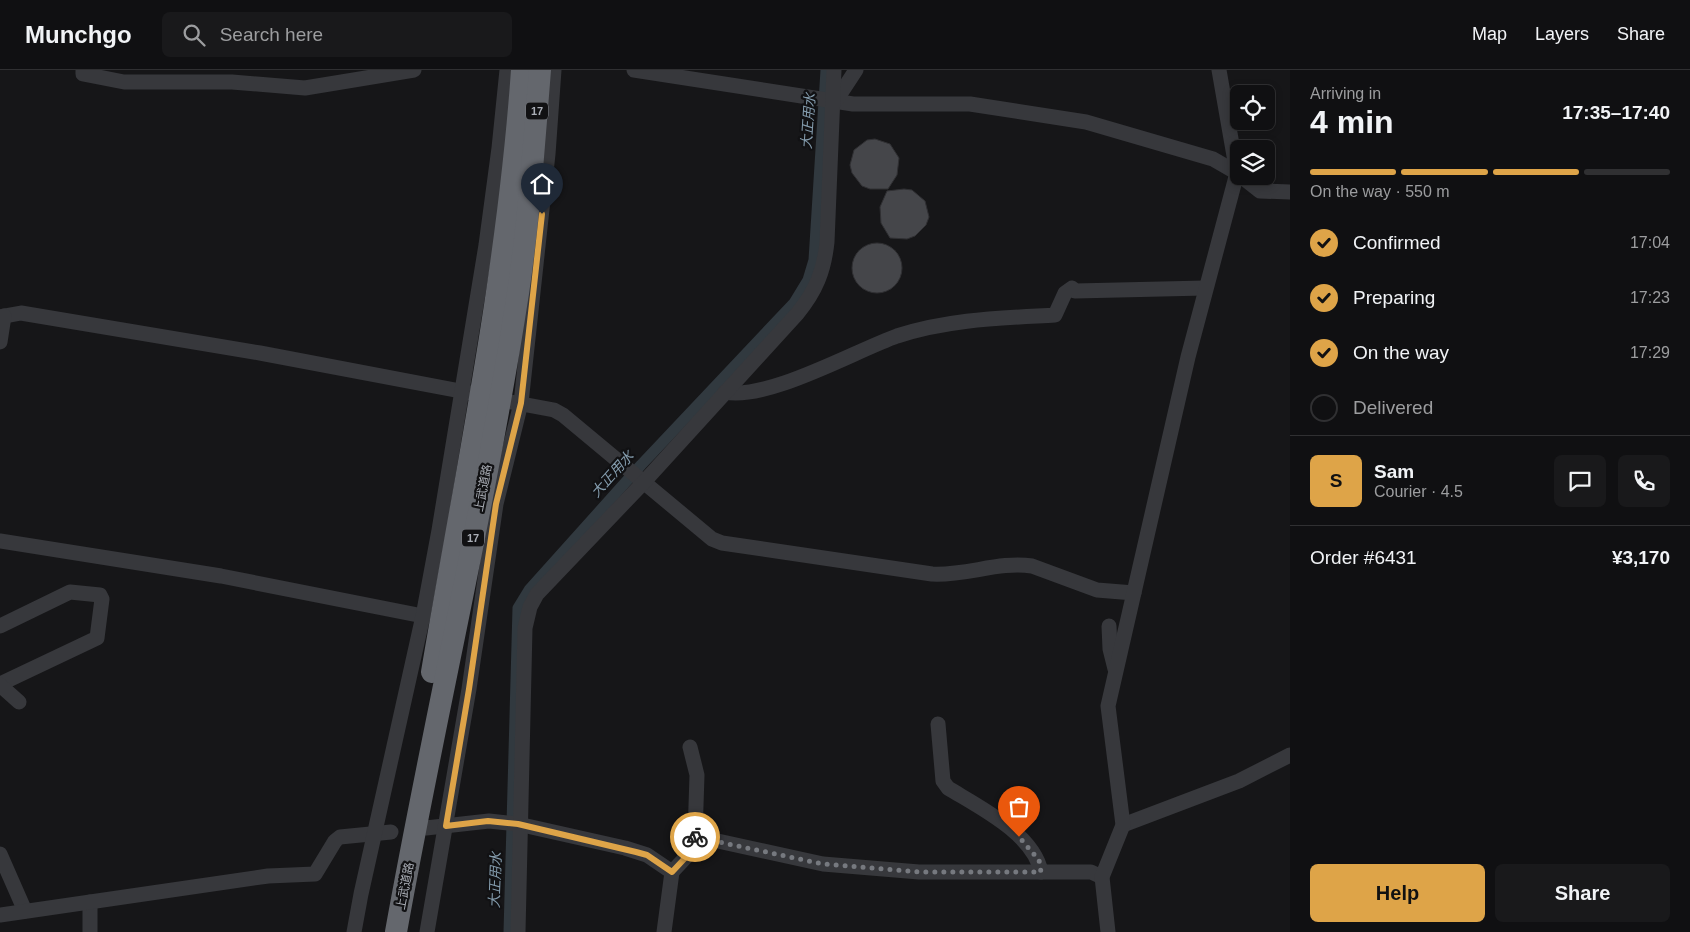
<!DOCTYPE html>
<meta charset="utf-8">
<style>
body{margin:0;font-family:Helvetica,"Noto Sans JP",sans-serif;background:#19191b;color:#f1f3f6;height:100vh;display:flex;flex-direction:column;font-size:19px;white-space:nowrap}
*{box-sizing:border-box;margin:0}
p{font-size:16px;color:#9c9d9f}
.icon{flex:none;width:28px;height:28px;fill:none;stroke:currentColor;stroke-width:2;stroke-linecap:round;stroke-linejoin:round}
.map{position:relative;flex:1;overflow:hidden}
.drawer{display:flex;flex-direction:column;background:#101012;width:400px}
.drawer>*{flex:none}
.fabs{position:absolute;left:1230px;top:15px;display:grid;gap:10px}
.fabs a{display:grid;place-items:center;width:45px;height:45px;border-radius:8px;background:#101012;box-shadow:0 2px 8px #0003,0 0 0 1px #303032;font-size:25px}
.pin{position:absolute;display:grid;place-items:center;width:42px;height:42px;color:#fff;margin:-51px -21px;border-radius:50% 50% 50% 0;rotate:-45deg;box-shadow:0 0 5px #0007}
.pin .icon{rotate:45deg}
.courier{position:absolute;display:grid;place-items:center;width:50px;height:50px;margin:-25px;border:4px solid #dea448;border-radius:50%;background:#fff;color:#222;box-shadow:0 1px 6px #0007}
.summary em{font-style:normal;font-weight:800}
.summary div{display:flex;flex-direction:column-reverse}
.summary{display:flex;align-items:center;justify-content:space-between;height:85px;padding:0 20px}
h1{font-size:32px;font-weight:800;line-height:38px}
.bar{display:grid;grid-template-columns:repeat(4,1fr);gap:8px 5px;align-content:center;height:60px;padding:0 20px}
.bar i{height:6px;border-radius:4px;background:#303032}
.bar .on{background:#dea448}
.bar p{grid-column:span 4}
.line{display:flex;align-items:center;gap:12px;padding:0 20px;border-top:1px solid #303032}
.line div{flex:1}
.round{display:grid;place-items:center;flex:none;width:52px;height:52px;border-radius:8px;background:#19191b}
ol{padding:0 20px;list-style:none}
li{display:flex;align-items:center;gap:15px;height:55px}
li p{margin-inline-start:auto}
li .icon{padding:5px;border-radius:50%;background:#dea448;color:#111;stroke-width:4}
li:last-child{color:#9c9d9f}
li i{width:28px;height:28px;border:2px solid #303032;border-radius:50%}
.button{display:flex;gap:10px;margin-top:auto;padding:10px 20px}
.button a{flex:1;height:58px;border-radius:8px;background:#dea448;color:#111;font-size:20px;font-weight:800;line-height:58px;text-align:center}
.button a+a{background:#19191b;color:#f1f3f6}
header{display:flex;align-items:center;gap:30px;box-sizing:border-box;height:70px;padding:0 25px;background:#101012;border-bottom:1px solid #303032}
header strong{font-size:24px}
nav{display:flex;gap:28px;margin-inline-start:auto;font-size:18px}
.search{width:350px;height:45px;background:#19191b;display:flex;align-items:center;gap:12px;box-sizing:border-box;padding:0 18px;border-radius:8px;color:#9c9d9f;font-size:19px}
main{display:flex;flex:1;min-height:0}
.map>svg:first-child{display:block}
</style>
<header>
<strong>Munchgo</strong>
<div class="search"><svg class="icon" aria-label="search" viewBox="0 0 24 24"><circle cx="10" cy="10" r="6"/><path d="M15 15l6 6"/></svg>Search here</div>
<nav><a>Map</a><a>Layers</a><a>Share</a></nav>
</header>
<main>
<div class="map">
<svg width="1290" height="862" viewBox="0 0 1290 862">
<rect width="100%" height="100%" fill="#161618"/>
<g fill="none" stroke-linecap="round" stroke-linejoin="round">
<path stroke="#31393f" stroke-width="11" d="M509 862 518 538 529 520 641 395 794 233 808 210 814 190 826 0"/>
</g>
<g fill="#45464a" stroke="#303033">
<path d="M875 69 890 74 899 88 897 105 888 119H870L862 116 852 103 850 95 854 80 867 70Z"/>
<path d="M904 119 912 120 925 131 929 147 926 155 915 166 907 169 890 168 881 153 880 137 887 121Z"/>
<circle cx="877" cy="198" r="25"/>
</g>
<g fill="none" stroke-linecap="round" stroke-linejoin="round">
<g stroke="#37383c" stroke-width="15">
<path d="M83 0V4L124 12H232L305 18 414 0"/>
<path d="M634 0 853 34H970L1086 52 1213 89 1239 104"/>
<path d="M835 32 856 0"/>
<path d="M1241 106 1260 121 1290 122"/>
<path d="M0 247 21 243 260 283 471 323"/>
<path d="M0 272 4 246"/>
<path d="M725 322C767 331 855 281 897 266 949 249 1002 248 1055 245L1065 223 1072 218 1075 221 1205 218"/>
<path d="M511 332 554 340 563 345 712 469 722 473 932 504C966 506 999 491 1032 496L1097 520 1134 523"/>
<path d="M0 471 221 506 423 546"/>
<path d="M0 556 70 522 100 525 102 529 97 568 0 614"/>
<path d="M1109 556 1110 579 1115 599"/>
<path d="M0 615 19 632"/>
<path d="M938 654 943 711 948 718C979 737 1034 764 1041 802"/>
<path d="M690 677 697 705 695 766"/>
<path d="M1123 755 1239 711 1290 685"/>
<path d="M426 758 489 751 518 754 625 778 647 785 672 802"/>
<path d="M0 784 25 841"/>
<path d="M90 832V862"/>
<path d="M0 845 268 806 315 804 335 771 340 767 391 762"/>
<path d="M354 862 361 824 423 546 439 460 486 175 499 78 507 0"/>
<path d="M427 862 469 619 496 434 521 333 548 84 554 0"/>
<path d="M518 862 525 558 530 537 537 524 643 413 797 244C816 221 824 201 827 172L834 0"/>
<path d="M664 862 672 802 686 787 695 766 823 794 919 802H1091L1102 807"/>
<path d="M1108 862 1102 807 1123 755 1108 636 1188 287 1237 103 1219 0"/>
</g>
<g stroke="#64676d" stroke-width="22">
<path d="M432 602C466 402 508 202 522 0"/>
<path d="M396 862C434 649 485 437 518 223 529 149 534 74 540 0"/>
</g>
</g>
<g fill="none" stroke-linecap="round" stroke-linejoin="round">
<path stroke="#76797f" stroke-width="5" stroke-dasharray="0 9" d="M695 767 823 794 919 802H1041L1039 790 1019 767"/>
<path stroke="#dea448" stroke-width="6" d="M542 144 521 333 496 434 469 619 446 756 488 751 518 754 636 782 647 785 672 802 686 787 695 767"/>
</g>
<g text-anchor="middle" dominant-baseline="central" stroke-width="4.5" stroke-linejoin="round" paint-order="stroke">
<g fill="#111113" stroke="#7c7f85" stroke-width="1">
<rect x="526" y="32.5" width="22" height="17" rx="4"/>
<rect x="462" y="459.5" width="22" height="17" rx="4"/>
</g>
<g font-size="11" font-weight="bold" fill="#aaaeb6">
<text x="537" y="41">17</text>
<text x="473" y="468">17</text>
</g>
<g font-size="12" fill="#aaaeb6" stroke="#111113">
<text transform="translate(483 418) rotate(-79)">上武道路</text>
<text transform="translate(405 816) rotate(-79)">上武道路</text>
</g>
<g font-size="14" font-style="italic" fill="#849cad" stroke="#111113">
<text transform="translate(808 51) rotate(-86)">大正用水</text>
<text transform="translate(612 404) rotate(-48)">大正用水</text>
<text transform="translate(495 810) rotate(-88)">大正用水</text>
</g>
</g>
</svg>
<div class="fabs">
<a><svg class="icon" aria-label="locate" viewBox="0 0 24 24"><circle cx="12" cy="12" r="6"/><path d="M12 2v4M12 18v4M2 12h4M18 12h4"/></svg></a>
<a><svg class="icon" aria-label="layers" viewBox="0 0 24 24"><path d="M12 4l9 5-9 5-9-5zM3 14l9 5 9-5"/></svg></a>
</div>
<div class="pin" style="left:1019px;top:767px;background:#ea580c"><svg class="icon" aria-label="bag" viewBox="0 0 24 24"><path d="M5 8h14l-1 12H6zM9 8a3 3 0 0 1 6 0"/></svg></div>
<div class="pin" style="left:542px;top:144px;background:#1f2937"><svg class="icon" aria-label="home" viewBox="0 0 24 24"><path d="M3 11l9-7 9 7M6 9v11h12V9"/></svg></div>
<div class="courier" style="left:695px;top:767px"><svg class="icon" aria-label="bike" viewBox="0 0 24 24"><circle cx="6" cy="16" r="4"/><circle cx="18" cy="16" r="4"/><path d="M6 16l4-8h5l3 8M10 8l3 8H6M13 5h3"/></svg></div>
</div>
<section class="drawer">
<div class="summary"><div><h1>4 min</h1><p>Arriving in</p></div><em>17:35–17:40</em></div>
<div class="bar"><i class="on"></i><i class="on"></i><i class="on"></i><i></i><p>On the way · 550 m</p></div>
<ol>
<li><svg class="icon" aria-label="check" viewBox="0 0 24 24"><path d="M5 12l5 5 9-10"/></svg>Confirmed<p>17:04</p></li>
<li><svg class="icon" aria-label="check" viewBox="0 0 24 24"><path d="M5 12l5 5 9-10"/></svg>Preparing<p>17:23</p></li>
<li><svg class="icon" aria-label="check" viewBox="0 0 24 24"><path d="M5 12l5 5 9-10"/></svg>On the way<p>17:29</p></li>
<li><i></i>Delivered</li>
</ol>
<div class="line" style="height:90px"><b class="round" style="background:#dea448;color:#111">S</b><div><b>Sam</b><p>Courier · 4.5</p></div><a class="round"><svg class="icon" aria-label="chat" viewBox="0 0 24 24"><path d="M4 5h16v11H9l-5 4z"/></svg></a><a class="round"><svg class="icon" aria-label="phone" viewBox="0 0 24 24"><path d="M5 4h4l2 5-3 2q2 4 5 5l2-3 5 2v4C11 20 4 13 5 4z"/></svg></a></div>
<div class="line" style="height:65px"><div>Order #6431</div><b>¥3,170</b></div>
<div class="button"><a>Help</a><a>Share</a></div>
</section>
</main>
